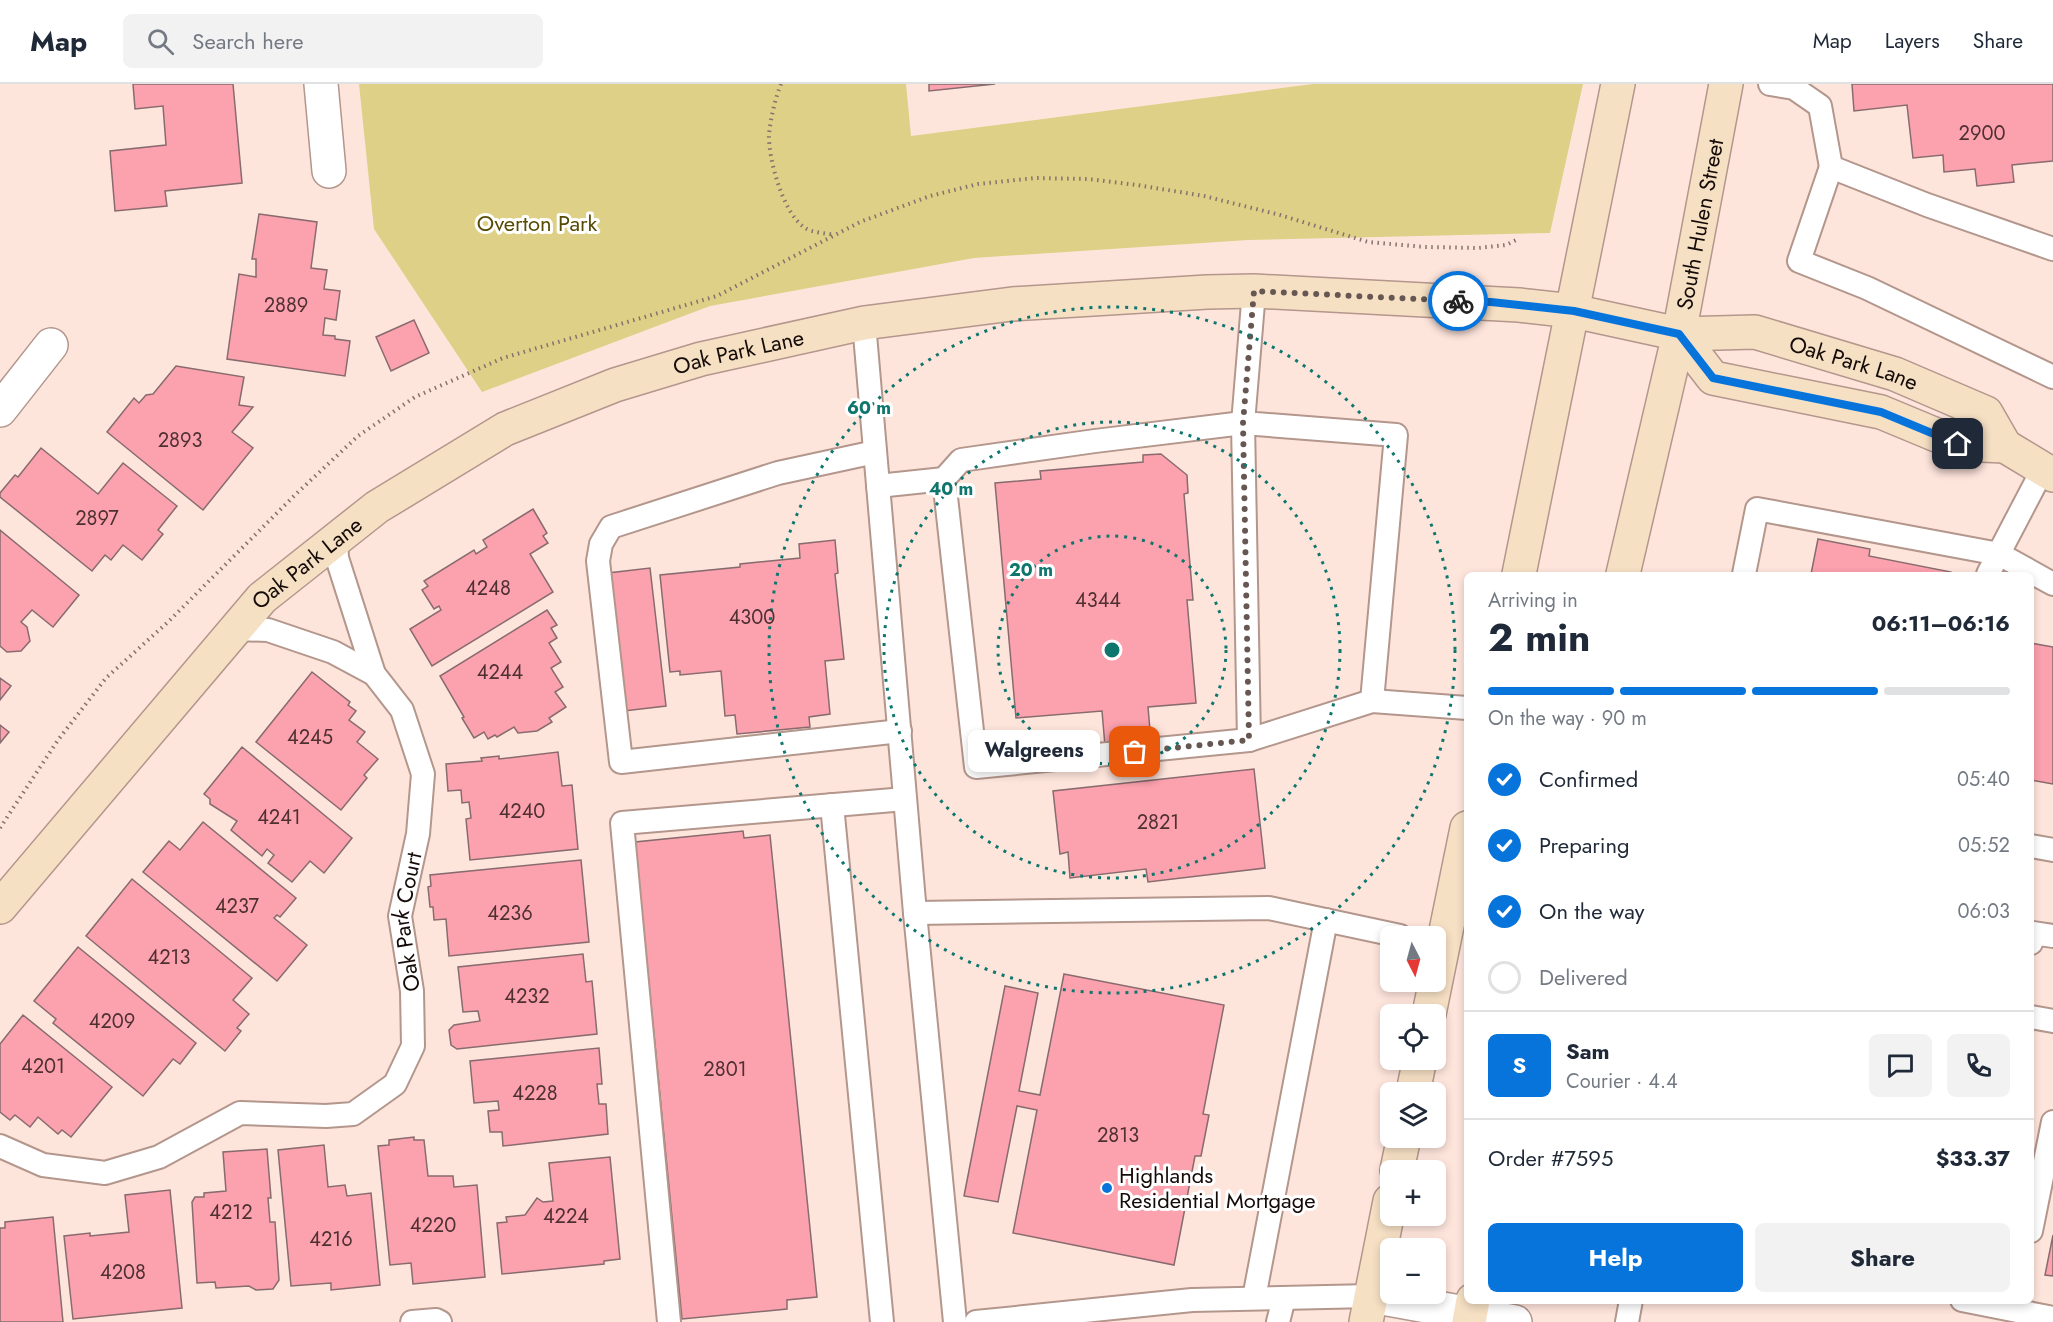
<!DOCTYPE html>
<meta charset="utf-8">
<style>
body{margin:0;font-family:Jost,sans-serif;background:#f2f2f3;color:#1f2937;height:100vh;display:flex;flex-direction:column;font-size:22px;white-space:nowrap}
*{box-sizing:border-box;margin:0}
p{font-size:20px;color:#747a83}
.icon{flex:none;width:33px;height:33px;fill:none;stroke:currentColor;stroke-width:2;stroke-linecap:round;stroke-linejoin:round}
.map{position:relative;flex:1;overflow:hidden}
.sheet{position:absolute;left:1464px;top:488px;width:570px;height:732px;display:flex;flex-direction:column;background:#fff;border-radius:9px;box-shadow:0 3px 9px #0003}
.sheet>*{flex:none}
.needle{width:39px;rotate:174deg}
.fabs{position:absolute;left:1380px;top:842px;display:grid;gap:12px}
.fabs a{display:grid;place-items:center;width:66px;height:66px;border-radius:9px;background:#fff;box-shadow:0 3px 9px #0003;font-size:30px}
.pin{position:absolute;display:grid;place-items:center;width:51px;height:51px;color:#fff;margin:-26px;border-radius:12px;box-shadow:0 3px 9px #0006}
.courier{position:absolute;display:grid;place-items:center;width:60px;height:60px;margin:-30px;border:4px solid #0774dc;border-radius:50%;background:#fff;color:#222;box-shadow:0 2px 8px #0007}
.bubble{position:absolute;height:42px;border-radius:9px;background:#fff;box-shadow:0 3px 9px #0003;font-size:20px;font-weight:700;line-height:42px;text-align:center}
.head em{font-style:normal;font-weight:700}
.head div{display:flex;flex-direction:column-reverse}
.head{display:flex;align-items:center;justify-content:space-between;height:102px;padding:0 24px}
h1{font-size:39px;font-weight:700;line-height:45px}
.bar{display:grid;grid-template-columns:repeat(4,1fr);gap:9px 6px;align-content:center;height:72px;padding:0 24px}
.bar i{height:8px;border-radius:4px;background:#e0e1e3}
.bar .on{background:#0774dc}
.bar p{grid-column:span 4}
.line{display:flex;align-items:center;gap:15px;padding:0 24px;border-top:2px solid #e0e1e3}
.line div{flex:1}
.round{display:grid;place-items:center;flex:none;width:63px;height:63px;border-radius:9px;background:#f2f2f3}
ol{padding:0 24px;list-style:none}
li{display:flex;align-items:center;gap:18px;height:66px}
li p{margin-inline-start:auto}
li .icon{padding:6px;border-radius:50%;background:#0774dc;color:#fff;stroke-width:4}
li:last-child{color:#747a83}
li i{width:33px;height:33px;border:3px solid #e0e1e3;border-radius:50%}
.action{display:flex;gap:12px;margin-top:auto;padding:12px 24px}
.action a{flex:1;height:69px;border-radius:9px;background:#0774dc;color:#fff;font-size:24px;font-weight:700;line-height:69px;text-align:center}
.action a+a{background:#f2f2f3;color:#1f2937}
header{display:flex;align-items:center;gap:36px;box-sizing:border-box;height:84px;padding:0 30px;background:#fff;border-bottom:2px solid #e0e1e3}
header strong{font-size:28px}
nav{display:flex;gap:33px;margin-inline-start:auto;font-size:21px}
.search{width:420px;height:54px;background:#f2f2f3;display:flex;align-items:center;gap:15px;box-sizing:border-box;padding:0 21px;border-radius:9px;color:#747a83;font-size:22px}
.map>svg:first-child{display:block}
</style>
<header>
<strong>Map</strong>
<div class="search"><svg class="icon" aria-label="search" viewBox="0 0 24 24"><circle cx="10" cy="10" r="6"/><path d="M15 15l6 6"/></svg>Search here</div>
<nav><a>Map</a><a>Layers</a><a>Share</a></nav>
</header>
<div class="map">
<svg width="2053" height="1238" viewBox="0 0 2053 1238">
<rect width="100%" height="100%" fill="#fee5dc"/>
<path fill="#ded087" d="M359 0H906L911 52 1313 0H1583L1550 149 1248 156 974 174 710 222 482 308 374 145Z"/>
<g fill="#fca1ae" stroke="#886b6e" stroke-width="1.5">
<path d="M133 0H233L242 99 165 107 167 122 115 127 110 67 166 61 163 22 135 25Z"/>
<path d="M929 0H995L929 7Z"/>
<path d="M1852 0H2053V77L2012 81 2014 98 1977 102 1975 85 1944 88 1943 71 1913 74 1907 21 1854 27Z"/>
<path d="M259 130 317 138 311 184 327 186 324 205 340 207 336 236 325 234 323 251 335 252V255L350 257 345 292 227 275 239 190 256 193V175H252Z"/>
<path d="M414 236 429 269 391 287 376 253Z"/>
<path d="M176 282 244 293 239 321 253 323 232 348 253 364 203 426 107 348 134 314 139 319 146 311 153 310Z"/>
<path d="M41 364 98 410 123 379 177 422 158 446 163 450 142 476 123 461 111 476 105 471 92 487 0 413V409L15 391 18 393Z"/>
<path d="M1161 370 1187 391 1188 409 1184 410 1193 516H1187L1196 619 1148 623 1151 658 1105 662 1102 627 1016 634 995 399 1041 395 1040 387 1143 378V371Z"/>
<path d="M533 425 547 449 543 452 548 459 530 470 553 508 432 582 410 545 441 526 439 522 434 525 422 506 428 502 424 497 474 466 476 470 487 463 483 456Z"/>
<path d="M0 446 79 511 53 543 32 526 21 538 27 543 30 557 21 567 7 568 0 562Z"/>
<path d="M1818 455 1870 465 1869 472 1951 488V490H1811Z"/>
<path d="M835 456 838 489 835 490 844 575 825 577 830 630 809 633 810 643 737 650 735 631 725 632 721 587 680 591V587L670 588 660 491 740 483V480L800 474 799 460Z"/>
<path d="M650 484 666 622 624 627 608 489Z"/>
<path d="M547 526 557 541 551 544 557 554 549 559 561 578 551 584 563 603 555 608 566 623 549 634 552 638 537 647 518 649 514 643 497 653 495 651 488 655 484 648 474 654 462 634 464 633 440 592Z"/>
<path d="M2031 559 2053 563V700L2031 696Z"/>
<path d="M312 588 350 618 348 621 356 627 349 636 365 648 357 658 378 675 364 691 367 694 341 726 256 658Z"/>
<path d="M0 594 11 602 0 616Z"/>
<path d="M0 641 9 648 0 659Z"/>
<path d="M242 663 352 754 324 789 310 777 292 798 268 779 274 771 267 765 262 772 231 746 237 737 210 720V715L204 710Z"/>
<path d="M558 668 562 702 572 701 578 765 470 776 466 735 471 734 469 718 462 719 461 706 448 707 446 680 482 677 481 674 499 672V675Z"/>
<path d="M1254 685 1265 784 1148 798 1146 785 1070 794 1068 768 1060 770 1053 707Z"/>
<path d="M203 738 296 814 280 833 277 831 274 834 307 861 277 897 143 788 169 757 180 766Z"/>
<path d="M743 747 744 754 770 751 817 1213 787 1216V1225L682 1235 635 758Z"/>
<path d="M581 776 589 858 449 872 446 835 434 836 433 823H430L428 803 431 802 430 791Z"/>
<path d="M132 795 252 894 233 916 249 930 237 944 241 947 225 967 86 852Z"/>
<path d="M78 863 196 959 180 980 173 975 143 1012 53 939 56 935 34 917Z"/>
<path d="M583 870 586 898 592 897 597 950 457 965 451 961 449 946 454 941 480 937 478 927 463 928 458 883Z"/>
<path d="M1064 890 1224 921 1203 1030 1209 1031 1201 1072H1195L1174 1181 1013 1149 1037 1026 1017 1022 998 1118 964 1112 1005 902 1038 909 1019 1007 1040 1011Z"/>
<path d="M23 931 112 1003 71 1053 62 1046 58 1050 38 1033 30 1043 15 1031 10 1036 0 1028V960Z"/>
<path d="M599 964 602 1000H597L599 1020H606L608 1050 503 1062 502 1048H490L488 1027 499 1026 498 1017 474 1019 470 977Z"/>
<path d="M414 1053V1056H424L428 1092H453L454 1103 477 1101 485 1193 413 1200 411 1179 390 1181 378 1062 389 1061V1056Z"/>
<path d="M324 1061 328 1103 345 1101 347 1112 371 1109 380 1201 331 1206V1199L291 1202 278 1066Z"/>
<path d="M267 1065 271 1114H268L270 1138H275L279 1196 273 1205 256 1206 249 1202 216 1204 215 1198 197 1199 192 1118 195 1113H204V1109L226 1107 223 1068Z"/>
<path d="M610 1073 620 1175 604 1177V1180L502 1190 497 1139 507 1138 506 1133 525 1131 537 1114 543 1118 553 1117 549 1079Z"/>
<path d="M170 1106 182 1224 73 1235 64 1152 90 1149V1152L129 1148 125 1111Z"/>
<path d="M53 1133 63 1238H0V1144H5V1138Z"/>
<path d="M2053 1151V1192L2045 1191Z"/>
</g>
<g fill="none" stroke-linecap="round" stroke-linejoin="round">
<g stroke="#b3968c" stroke-width="26">
<g id="lane">
<path d="M1770 0 1794 4 1820 22 1831 83"/>
<path d="M2053 165 1927 121 1831 83 1799 177 1867 204 2053 293"/>
<path d="M1254 207 1243 339 1396 351 1372 617"/>
<path d="M864 239 915 829 955 1238"/>
<path d="M875 368 778 389 611 443 601 460 598 477 621 678 900 647"/>
<path d="M944 395 961 376 1095 357 1243 339 1249 656"/>
<path d="M878 402 944 395 976 683 1249 656 1372 617 1467 624"/>
<path d="M1744 490 1757 425 1999 470 2053 500"/>
<path d="M1988 490 2043 385"/>
<path d="M236 545 268 546 333 568 374 590"/>
<path d="M832 721 882 1238"/>
<path d="M2031 762 2053 766"/>
<path d="M915 829 1269 824 1400 852"/>
<path d="M2031 859 2033 849 2053 852"/>
<path d="M2031 933 2053 937"/>
<path id="s1" d="M0 1062 43 1081 105 1089 159 1073 240 1029 326 1032 353 1030 395 1000 413 962 412 907 400 832 418 750 423 690 402 626 374 590 337 474 336 456"/>
<path d="M2031 1147 2053 1038"/>
<path d="M1254 1214 1326 836"/>
<path d="M1962 1216 2053 1234"/>
<path d="M412 1238 436 1236 440 1238"/>
<path d="M669 1238 622 739 905 715"/>
<path d="M976 1238 1192 1216 1371 1212"/>
<path d="M1278 1238 1284 1214"/>
<path d="M1627 1238 1631 1216"/>
</g>
</g>
<g stroke="#b3968c" stroke-width="36">
<g id="street">
<path d="M321 0 329 87"/>
<path d="M0 326 51 261"/>
<path d="M1371 1212 1515 1238"/>
</g>
</g>
<g stroke="#b3968c" stroke-width="36">
<g id="secondary">
<path d="M1679 250 1713 294 1881 328 1958 360 2005 362"/>
<path d="M1519 490 1618 0"/>
<path id="s2" d="M1623 490 1679 250 1726 0"/>
<path id="s3" d="M0 823 262 514 377 423 505 345 615 301 701 275 864 239 1012 220 1207 208 1254 207 1519 221 1573 227 1679 250 1755 248 1895 290 1986 329 2005 362 2053 391"/>
<path d="M1429 930 1467 744"/>
<path d="M1413 1008 1420 975"/>
<path d="M1397 1086 1404 1053"/>
<path d="M1366 1238 1390 1117"/>
<path d="M1469 1238 1473 1216"/>
</g>
</g>
<g stroke="#84736d" stroke-width="4" stroke-dasharray="1.5 4.5" stroke-linecap="butt">
<path d="M781 0C775 15 771 33 769 50 768 74 783 129 804 143 811 149 826 149 835 151"/>
<path d="M0 744 58 656 106 594 168 538 296 410 358 352 415 313 503 274 717 212 860 138 930 112 978 100 1035 94 1088 95 1137 101 1204 112 1280 131 1368 158 1425 163 1478 164 1506 161 1516 156"/>
</g>
<use href="#lane" stroke="#fff" stroke-width="22"/>
<use href="#street" stroke="#fff" stroke-width="33"/>
<use href="#secondary" stroke="#f6e0c4" stroke-width="33"/>
</g>
<g fill="none" stroke-linecap="round" stroke-linejoin="round">
<path stroke="#665752" stroke-width="6" stroke-dasharray="0 10.8" d="M1135 668 1249 656 1243 339 1254 207 1458 217"/>
<path stroke="#0774dc" stroke-width="8" d="M1458 217 1491 218 1574 227 1679 250 1713 294 1881 328 1958 360"/>
</g>
<g fill="none" stroke="#0f766e" stroke-width="3" stroke-dasharray="3 6">
<circle cx="1112" cy="566" r="114"/>
<circle cx="1112" cy="566" r="228"/>
<circle cx="1112" cy="566" r="343"/>
</g>
<circle fill="#0774dc" stroke="#fff" stroke-width="2" cx="1107" cy="1104" r="6"/>
<g text-anchor="middle" dominant-baseline="central" stroke-width="6" stroke-linejoin="round" paint-order="stroke">
<g font-size="20" fill="#4e3031">
<text x="1982" y="49">2900</text>
<text x="286" y="221">2889</text>
<text x="180" y="356">2893</text>
<text x="97" y="434">2897</text>
<text x="488" y="504">4248</text>
<text x="1098" y="516">4344</text>
<text x="752" y="533">4300</text>
<text x="500" y="588">4244</text>
<text x="310" y="653">4245</text>
<text x="522" y="727">4240</text>
<text x="279" y="733">4241</text>
<text x="1158" y="738">2821</text>
<text x="237" y="822">4237</text>
<text x="510" y="829">4236</text>
<text x="169" y="873">4213</text>
<text x="527" y="912">4232</text>
<text x="112" y="937">4209</text>
<text x="43" y="982">4201</text>
<text x="725" y="985">2801</text>
<text x="535" y="1009">4228</text>
<text x="1118" y="1051">2813</text>
<text x="231" y="1128">4212</text>
<text x="566" y="1132">4224</text>
<text x="433" y="1141">4220</text>
<text x="331" y="1155">4216</text>
<text x="123" y="1188">4208</text>
</g>
<g font-size="22" fill="#574b04" stroke="#fff">
<text x="537" y="139">Overton Park</text>
</g>
<g font-size="22" fill="#140a07" stroke="#fff">
<text stroke="none"><textPath href="#s2" startOffset="358">South Hulen Street</textPath></text>
<text stroke="none"><textPath href="#s3" startOffset="948">Oak Park Lane</textPath></text>
<text stroke="none"><textPath href="#s3" startOffset="2076">Oak Park Lane</textPath></text>
<text stroke="none"><textPath href="#s3" startOffset="462">Oak Park Lane</textPath></text>
<text stroke="none"><textPath href="#s1" startOffset="590">Oak Park Court</textPath></text>
</g>
<g font-size="22" fill="#140a07" stroke="#fff" text-anchor="start">
<text x="1119" y="1091">Highlands<tspan x="1119" dy="25">Residential Mortgage</tspan></text>
</g>
</g>
<circle cx="1112" cy="566" r="9" fill="#0f766e" stroke="#fff" stroke-width="3"/>
<g font-size="18" text-anchor="middle" font-weight="bold" fill="#0f766e" stroke="#fff" stroke-width="6" stroke-linejoin="round" paint-order="stroke">
<text x="869" y="330">60 m</text>
<text x="951" y="411">40 m</text>
<text x="1031" y="492">20 m</text>
</g>
</svg>
<div class="fabs">
<a><svg class="needle" viewBox="-14 -14 28 28"><path d="M0-13l5 13h-10z" fill="#e53935"/><path d="M0 13l5-13h-10z" fill="#747a83"/></svg></a>
<a><svg class="icon" aria-label="locate" viewBox="0 0 24 24"><circle cx="12" cy="12" r="6"/><path d="M12 2v4M12 18v4M2 12h4M18 12h4"/></svg></a>
<a><svg class="icon" aria-label="layers" viewBox="0 0 24 24"><path d="M12 4l9 5-9 5-9-5zM3 14l9 5 9-5"/></svg></a>
<a>+</a>
<a>−</a>
</div>
<div class="pin" style="left:1135px;top:668px;background:#ea580c"><svg class="icon" aria-label="bag" viewBox="0 0 24 24"><path d="M5 8h14l-1 12H6zM9 8a3 3 0 0 1 6 0"/></svg></div>
<div class="pin" style="left:1958px;top:360px;background:#1f2937"><svg class="icon" aria-label="home" viewBox="0 0 24 24"><path d="M3 11l9-7 9 7M6 9v11h12V9"/></svg></div>
<div class="courier" style="left:1458px;top:217px"><svg class="icon" aria-label="bike" viewBox="0 0 24 24"><circle cx="6" cy="16" r="4"/><circle cx="18" cy="16" r="4"/><path d="M6 16l4-8h5l3 8M10 8l3 8H6M13 5h3"/></svg></div>
<div class="bubble" style="left:968px;top:646px;width:132px">Walgreens</div>
<section class="sheet">
<div class="head"><div><h1>2 min</h1><p>Arriving in</p></div><em>06:11–06:16</em></div>
<div class="bar"><i class="on"></i><i class="on"></i><i class="on"></i><i></i><p>On the way · 90 m</p></div>
<ol>
<li><svg class="icon" aria-label="check" viewBox="0 0 24 24"><path d="M5 12l5 5 9-10"/></svg>Confirmed<p>05:40</p></li>
<li><svg class="icon" aria-label="check" viewBox="0 0 24 24"><path d="M5 12l5 5 9-10"/></svg>Preparing<p>05:52</p></li>
<li><svg class="icon" aria-label="check" viewBox="0 0 24 24"><path d="M5 12l5 5 9-10"/></svg>On the way<p>06:03</p></li>
<li><i></i>Delivered</li>
</ol>
<div class="line" style="height:108px"><b class="round" style="background:#0774dc;color:#fff">S</b><div><b>Sam</b><p>Courier · 4.4</p></div><a class="round"><svg class="icon" aria-label="chat" viewBox="0 0 24 24"><path d="M4 5h16v11H9l-5 4z"/></svg></a><a class="round"><svg class="icon" aria-label="phone" viewBox="0 0 24 24"><path d="M5 4h4l2 5-3 2q2 4 5 5l2-3 5 2v4C11 20 4 13 5 4z"/></svg></a></div>
<div class="line" style="height:78px"><div>Order #7595</div><b>$33.37</b></div>
<div class="action"><a>Help</a><a>Share</a></div>
</section>
</div>
